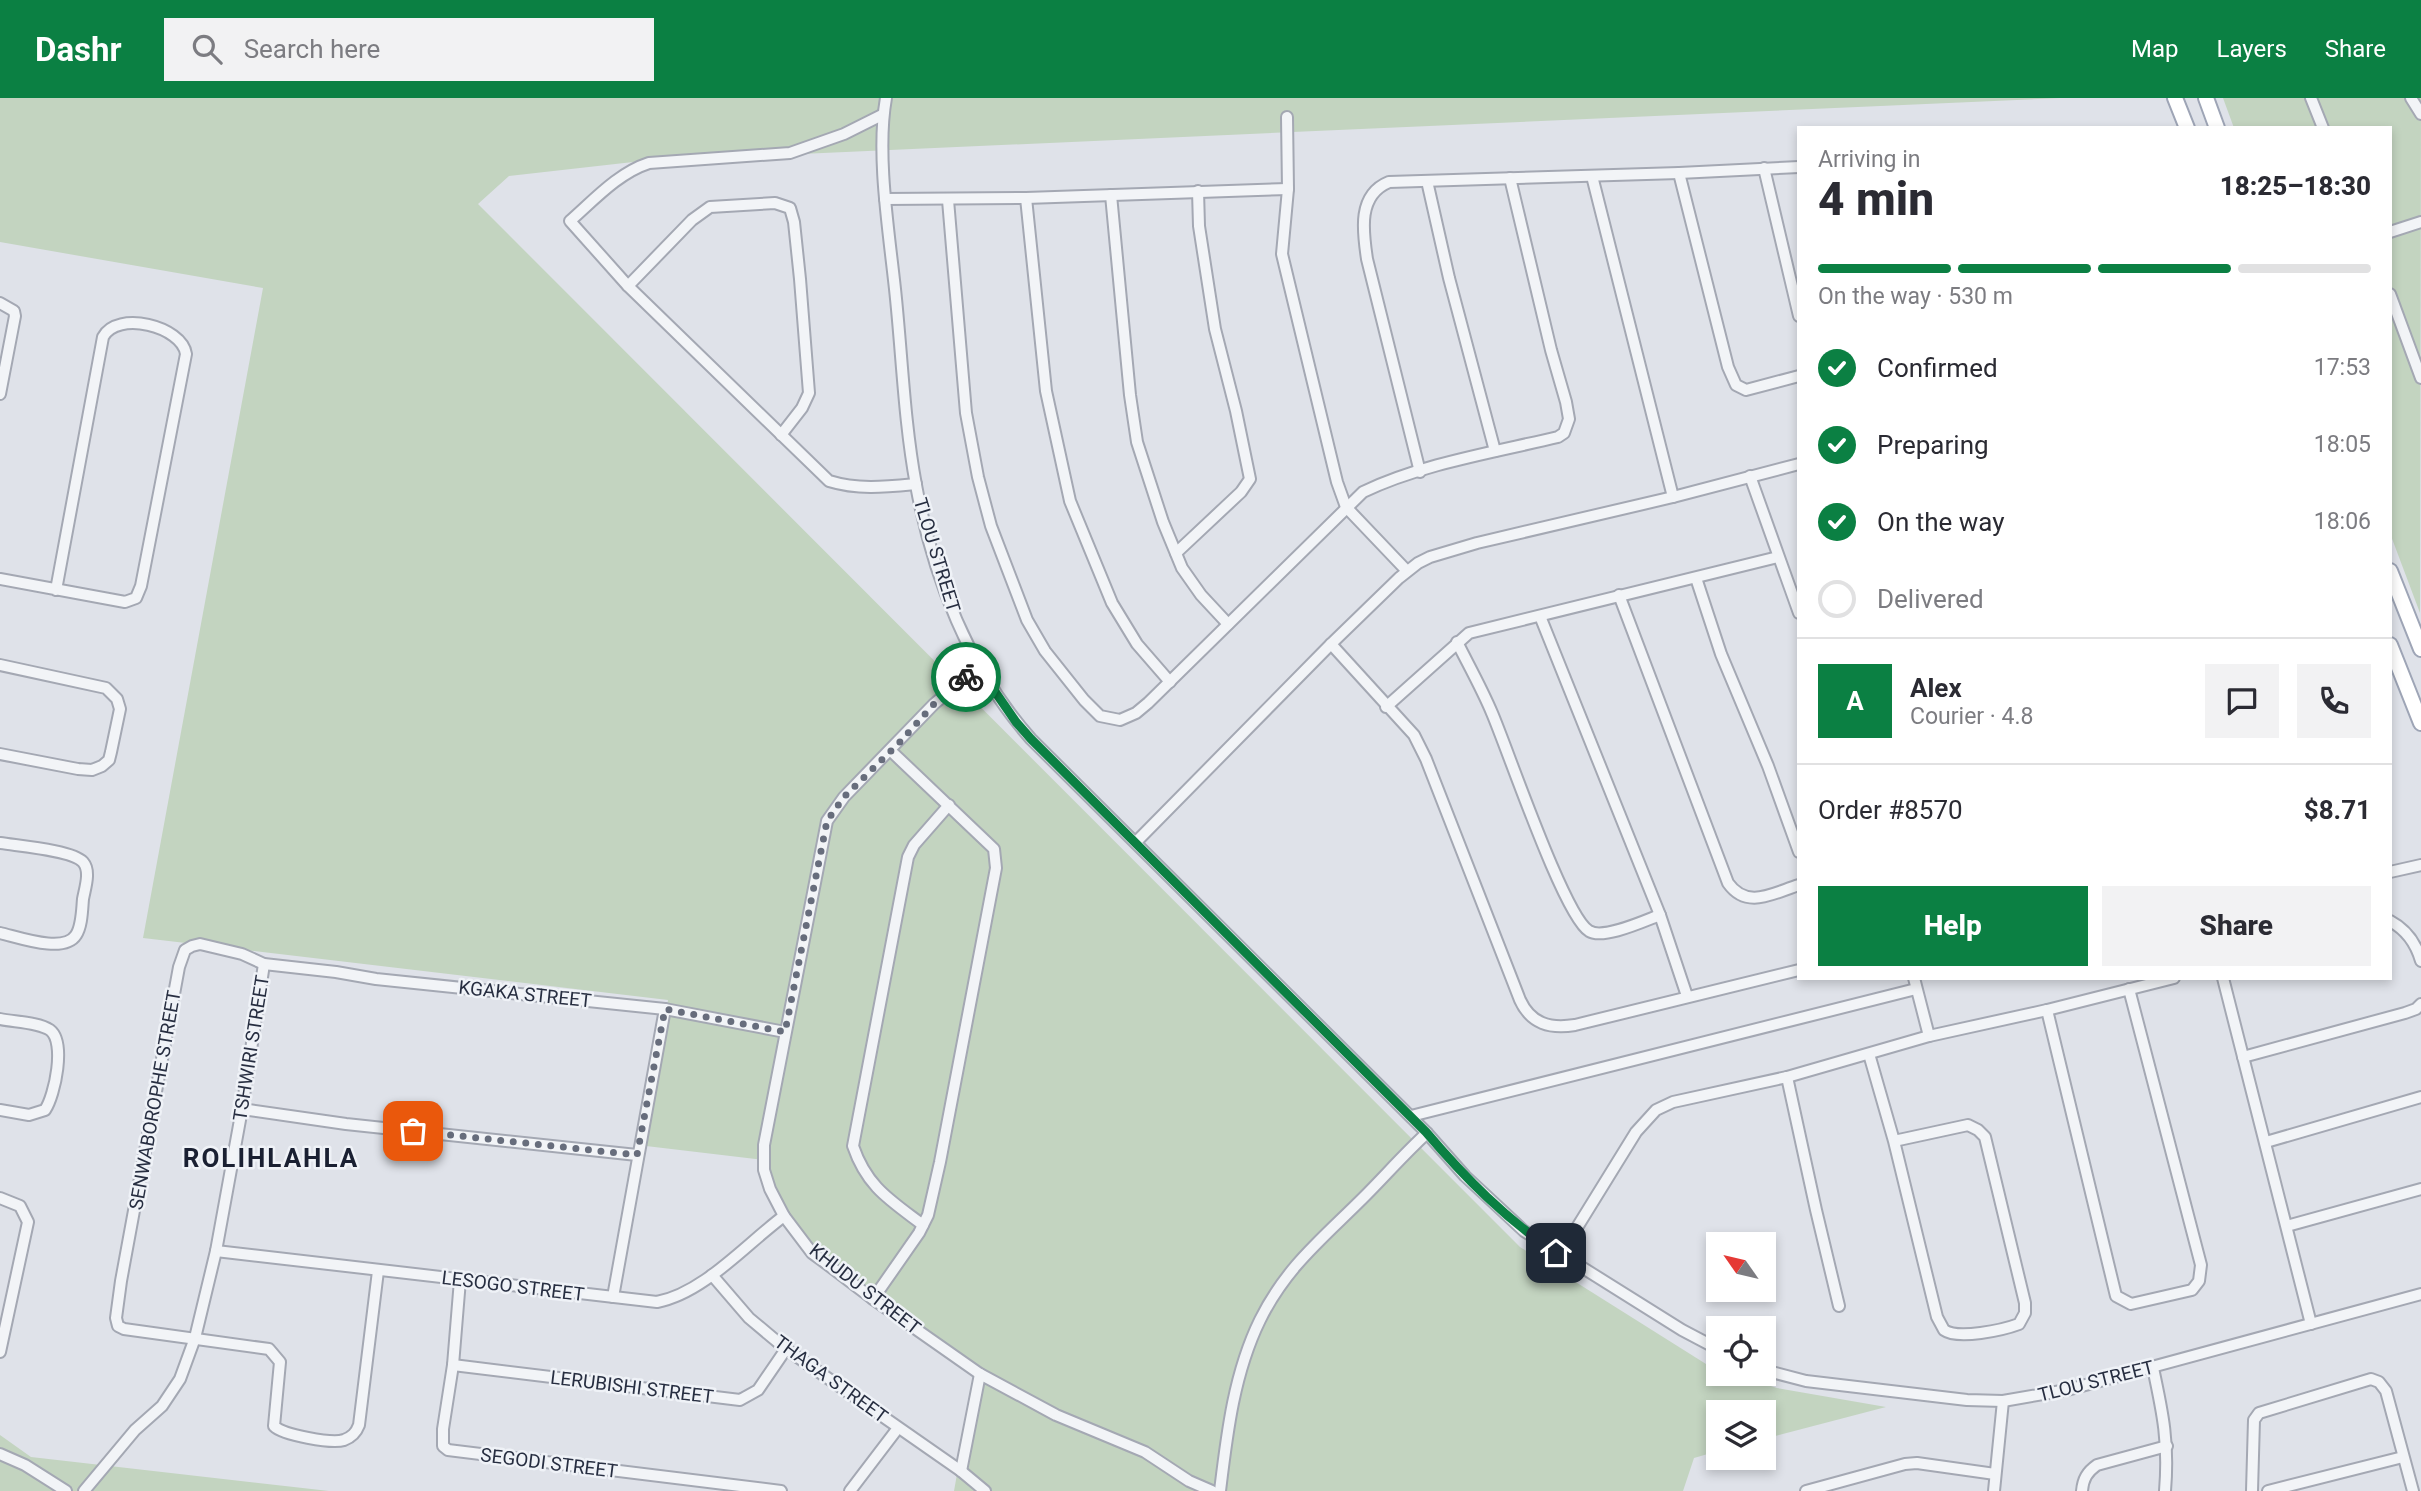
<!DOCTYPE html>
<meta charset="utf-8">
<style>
body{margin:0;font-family:Roboto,sans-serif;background:#f2f2f3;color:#2b2b33;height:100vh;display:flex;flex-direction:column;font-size:26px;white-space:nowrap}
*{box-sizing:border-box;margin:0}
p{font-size:23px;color:#7c7c81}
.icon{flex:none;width:38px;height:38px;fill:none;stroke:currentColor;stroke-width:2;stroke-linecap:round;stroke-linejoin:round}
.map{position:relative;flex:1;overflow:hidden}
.drawer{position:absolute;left:1797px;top:28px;width:595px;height:854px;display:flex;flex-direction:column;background:#fff;border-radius:0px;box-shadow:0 4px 10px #0003}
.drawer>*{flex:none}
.needle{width:46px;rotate:304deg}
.controls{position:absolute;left:1706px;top:1134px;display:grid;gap:14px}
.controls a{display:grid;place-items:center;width:70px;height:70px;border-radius:0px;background:#fff;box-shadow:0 4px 10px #0003;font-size:35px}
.pin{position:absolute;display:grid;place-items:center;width:60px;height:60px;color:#fff;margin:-30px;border-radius:14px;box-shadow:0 4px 10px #0006}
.courier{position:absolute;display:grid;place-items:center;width:70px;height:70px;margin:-35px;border:5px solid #0b8043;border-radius:50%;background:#fff;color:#222;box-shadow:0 2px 9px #0007}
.head em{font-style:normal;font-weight:800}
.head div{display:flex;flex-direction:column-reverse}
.head{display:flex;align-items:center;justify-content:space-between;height:119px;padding:0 21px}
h1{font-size:46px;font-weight:800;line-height:52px}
.bar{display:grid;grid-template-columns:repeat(4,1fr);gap:10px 7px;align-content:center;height:84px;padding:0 21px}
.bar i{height:9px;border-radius:5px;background:#e1e1e2}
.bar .current{background:#0b8043}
.bar p{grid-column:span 4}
.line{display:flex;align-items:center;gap:18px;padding:0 21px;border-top:2px solid #e1e1e2}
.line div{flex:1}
.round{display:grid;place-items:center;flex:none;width:74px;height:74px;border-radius:0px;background:#f2f2f3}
ol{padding:0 21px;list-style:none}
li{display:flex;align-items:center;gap:21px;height:77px}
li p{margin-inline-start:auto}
li .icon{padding:7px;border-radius:50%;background:#0b8043;color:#fff;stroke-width:4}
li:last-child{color:#7c7c81}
li i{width:38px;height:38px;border:4px solid #e1e1e2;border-radius:50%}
.cta{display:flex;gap:14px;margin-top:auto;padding:14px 21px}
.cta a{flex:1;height:80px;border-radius:0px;background:#0b8043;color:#fff;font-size:28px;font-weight:800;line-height:80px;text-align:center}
.cta a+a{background:#f2f2f3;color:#2b2b33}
header{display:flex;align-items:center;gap:42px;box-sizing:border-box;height:98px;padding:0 35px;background:#0b8043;color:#fff}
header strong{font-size:33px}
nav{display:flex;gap:38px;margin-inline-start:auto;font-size:24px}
.search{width:490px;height:63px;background:#f2f2f3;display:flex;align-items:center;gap:18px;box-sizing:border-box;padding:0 24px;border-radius:0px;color:#7c7c81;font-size:26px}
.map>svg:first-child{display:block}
</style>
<header>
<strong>Dashr</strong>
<div class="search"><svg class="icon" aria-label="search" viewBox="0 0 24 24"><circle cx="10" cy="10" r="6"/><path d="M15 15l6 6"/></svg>Search here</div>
<nav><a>Map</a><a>Layers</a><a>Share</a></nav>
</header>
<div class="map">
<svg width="2421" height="1393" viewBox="0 0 2421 1393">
<rect width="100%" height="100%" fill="#dfe2e9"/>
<g fill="#c3d4c0">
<path d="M0 0H2060L642 63 509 78 478 106 1520 1149 1706 1266 1718 1271V1276H1734L1777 1290 1886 1309 1764 1341V1314H1718V1353L1694 1360 1683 1393H954L976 1269 827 1166 784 1120 765 1062 646 1048 668 902 143 840 263 190 0 144Z"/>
<path d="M2223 0H2421L2420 515 2391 438 2390 30H2234Z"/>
<path d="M0 1337 31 1359 329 1393H0Z"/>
</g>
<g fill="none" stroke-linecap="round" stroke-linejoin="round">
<g stroke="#a4a8b3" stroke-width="14">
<g id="minor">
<path d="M886 0C876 56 889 134 895 191 902 256 904 323 916 387 933 479 969 571 1031 641L1426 1034 1465 1078 1524 1133 1682 1232 1718 1251"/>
<path d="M2311 0 2323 30"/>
<path d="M2411 0 2421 16"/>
<path d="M882 17 844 36 790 55 649 65C618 75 594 102 570 123L628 188 829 383C858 392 885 389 916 386"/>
<path d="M1287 19 1288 91 1282 156 1337 384 1346 409 1407 473"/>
<path d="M1764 70 1799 218"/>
<path d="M1679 75 1728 269 1736 287 1746 292 1799 278"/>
<path d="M1592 78 1673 399"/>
<path d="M1427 83 1449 180 1495 353"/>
<path d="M1111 97 1130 297 1137 344 1163 424 1182 470 1201 497 1228 526"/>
<path d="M1026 100 1046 293 1070 403 1112 505 1137 546 1170 584"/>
<path d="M885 101 1026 100 1288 91"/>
<path d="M948 102 966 315 978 379 991 428 1027 522 1045 553 1084 602 1100 618 1120 622 1136 615 1148 605 1363 394C1421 366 1495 354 1558 339L1564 335 1569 321 1566 304 1551 252 1510 80"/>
<path d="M2390 134 2421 124"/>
<path d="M628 188 692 122 710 109 775 105 790 110 794 124 800 181 809 295 802 310 781 337"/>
<path d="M2390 196 2421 280"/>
<path d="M0 205 14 213 15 218 0 296"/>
<path d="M1420 374 1367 161C1363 134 1357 97 1389 84L1679 75 1799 69"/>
<path d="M1750 378 1799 515"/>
<path d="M1176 455 1241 394 1250 381 1236 313 1215 231 1199 128 1198 93"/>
<path d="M1696 480 1721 556 1768 668 1799 754"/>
<path d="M0 481 125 504 136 500 141 488 186 256C182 228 117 212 103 239L56 492"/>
<path d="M1619 497 1728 785C1747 812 1773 795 1799 787"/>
<path d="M1540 518 1660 817 1687 898"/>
<path d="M1457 544C1469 568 1482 591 1492 615 1508 652 1564 818 1589 833 1603 842 1644 823 1660 817"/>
<path d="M1331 546 1414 637 1426 661 1520 902C1531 926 1550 931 1575 927L1799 872"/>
<path d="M0 567 106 590 117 601 120 611 111 654 109 662 102 668 92 672 78 671 0 656"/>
<path d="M978 569 934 606 844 699 827 723 764 1047V1072L770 1091 784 1118 812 1155 823 1163 873 1201 980 1276 1056 1317 1145 1354 1189 1383 1212 1393"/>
<path d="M1386 609 1469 535 1778 459"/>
<path d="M1136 744 1331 546 1399 480 1418 465 1430 459 1477 445 1673 399 1799 366"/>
<path d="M0 745C18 748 72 752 83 764 91 773 85 790 83 801 82 812 82 828 76 837 64 856 18 839 0 835"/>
<path d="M2390 774 2421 767"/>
<path d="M2390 823C2407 832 2416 845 2421 863"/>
<path d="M1914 880 1929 938"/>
<path d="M2223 880 2311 1226"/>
<path d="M2047 912 2116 1198 2131 1206 2192 1192 2199 1183 2201 1167 2129 891"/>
<path d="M0 921C14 924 38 924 50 932 66 944 55 997 45 1012L29 1017 0 1012"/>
<path d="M1869 956 1894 1043 1937 1219 1944 1232C1958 1242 2003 1232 2019 1226L2025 1215V1205L1985 1039 1978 1032 1968 1027 1894 1043"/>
<path d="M2243 959 2405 915 2416 911 2421 906"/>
<path d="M1787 979 1816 1112 1839 1208"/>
<path d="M242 1011 346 1026 637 1057"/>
<path d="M1411 1018 1916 891"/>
<path d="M2266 1044 2421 999"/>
<path d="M0 1100 20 1108 28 1124 0 1254"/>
<path d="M923 1127C890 1102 867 1089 853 1048L908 759 914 747 949 707"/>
<path d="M2287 1128 2421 1091"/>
<path d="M216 1153 657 1204C704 1195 746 1146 784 1118"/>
<path d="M1560 1157 1636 1034 1656 1012 1673 1004 1787 979 1929 938 2047 912 2174 880"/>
<path d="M378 1173 359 1327C356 1335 352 1339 344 1342 332 1346 283 1337 274 1328L280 1264 269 1251 124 1231 118 1228 116 1220 121 1183 179 869 185 852 192 848 200 846 242 856 264 866 336 874 376 881 665 911 785 934"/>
<path d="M712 1177 749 1220 786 1251 961 1373 985 1393"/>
<path d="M460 1182 453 1267 443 1331V1348L448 1352 781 1393"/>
<path d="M613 1199 665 911"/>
<path d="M873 1201 919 1135 928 1117 940 1064 996 770 994 751 891 653"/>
<path d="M453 1267 740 1302 758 1292 786 1251"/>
<path d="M2153 1270C2163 1316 2169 1345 2165 1393"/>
<path d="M1764 1272 1806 1283 1967 1302 2003 1303 2067 1292 2421 1196"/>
<path d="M0 1356 25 1367 66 1393"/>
<path d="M961 1373 980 1276"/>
<path d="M84 1393 135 1332 162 1308 180 1281 195 1240 216 1153 242 1011 264 866"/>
<path d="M850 1393 898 1330"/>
<path d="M1220 1393C1227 1335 1234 1275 1260 1222 1286 1169 1323 1140 1363 1100 1385 1078 1405 1055 1427 1035"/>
<path d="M1806 1393 1905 1366 1917 1365 1995 1376"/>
<path d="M1994 1393 2003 1303"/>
<path d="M2082 1393C2083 1381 2087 1374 2097 1367L2167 1348"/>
<path d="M2252 1393 2254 1322 2259 1315 2371 1281 2379 1284 2386 1293 2413 1393"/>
<path d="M2268 1393 2403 1359"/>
</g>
</g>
<g stroke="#9ea5b6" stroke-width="18">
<g id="major">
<path d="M2175 0 2187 30"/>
<path d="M2206 0 2217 30"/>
<path d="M2390 473 2421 551"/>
<path d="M2390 547 2421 625"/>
</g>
</g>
<use href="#minor" stroke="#f2f4f7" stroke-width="10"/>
<use href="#major" stroke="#fff" stroke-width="14"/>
</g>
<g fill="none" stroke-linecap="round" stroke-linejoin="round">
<path stroke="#676d7c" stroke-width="7" stroke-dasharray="0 12.6" d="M413 1033 637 1057 665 911 785 934 827 723 844 699 900 644 934 606 966 579"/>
<path stroke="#0b8043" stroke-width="9" d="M966 579 978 569 1016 624 1031 641 1426 1034C1466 1081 1505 1120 1556 1155"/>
</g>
<g text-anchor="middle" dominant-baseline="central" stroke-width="5" stroke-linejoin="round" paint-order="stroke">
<g font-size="19" fill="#272e41" stroke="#eff2f7">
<text transform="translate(937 457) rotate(73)">TLOU STREET</text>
<text transform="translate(525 896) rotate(6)">KGAKA STREET</text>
<text transform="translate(251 950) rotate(-81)">TSHWIRI STREET</text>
<text transform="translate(155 1002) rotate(-80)">SENWABOROPHE STREET</text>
<text transform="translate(513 1188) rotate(7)">LESOGO STREET</text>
<text transform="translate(865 1191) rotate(38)">KHUDU STREET</text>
<text transform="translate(831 1281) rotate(36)">THAGA STREET</text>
<text transform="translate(2096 1283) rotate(-14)">TLOU STREET</text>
<text transform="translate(632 1289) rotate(7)">LERUBISHI STREET</text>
<text transform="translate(549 1365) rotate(7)">SEGODI STREET</text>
</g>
<g font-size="26" font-weight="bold" letter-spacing="2" fill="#1a2032" stroke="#eff2f7">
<text x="271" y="1060">ROLIHLAHLA</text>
</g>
</g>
</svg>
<div class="controls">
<a><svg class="needle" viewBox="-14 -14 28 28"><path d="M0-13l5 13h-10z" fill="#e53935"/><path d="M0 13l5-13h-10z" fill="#7c7c81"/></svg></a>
<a><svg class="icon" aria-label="locate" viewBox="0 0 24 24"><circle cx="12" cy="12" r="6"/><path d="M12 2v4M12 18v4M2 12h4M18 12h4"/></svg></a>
<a><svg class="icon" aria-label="layers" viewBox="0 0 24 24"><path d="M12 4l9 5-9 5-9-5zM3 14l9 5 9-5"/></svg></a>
</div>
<div class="pin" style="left:413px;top:1033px;background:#ea580c"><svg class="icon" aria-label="bag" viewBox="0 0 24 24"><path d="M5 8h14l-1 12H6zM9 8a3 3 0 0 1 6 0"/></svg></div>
<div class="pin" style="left:1556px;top:1155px;background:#1f2937"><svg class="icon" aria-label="home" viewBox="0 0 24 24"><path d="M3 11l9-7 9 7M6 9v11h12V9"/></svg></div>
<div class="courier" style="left:966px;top:579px"><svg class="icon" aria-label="bike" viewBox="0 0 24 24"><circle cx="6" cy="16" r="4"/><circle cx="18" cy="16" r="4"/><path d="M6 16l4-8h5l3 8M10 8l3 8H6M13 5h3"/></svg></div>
<section class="drawer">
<div class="head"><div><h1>4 min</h1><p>Arriving in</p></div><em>18:25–18:30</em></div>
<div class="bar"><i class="current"></i><i class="current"></i><i class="current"></i><i></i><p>On the way · 530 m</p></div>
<ol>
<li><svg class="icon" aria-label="check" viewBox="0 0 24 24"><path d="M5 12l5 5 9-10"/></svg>Confirmed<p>17:53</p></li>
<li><svg class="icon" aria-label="check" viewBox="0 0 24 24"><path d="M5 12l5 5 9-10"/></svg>Preparing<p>18:05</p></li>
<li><svg class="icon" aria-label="check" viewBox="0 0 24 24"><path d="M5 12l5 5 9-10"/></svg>On the way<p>18:06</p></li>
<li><i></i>Delivered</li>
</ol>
<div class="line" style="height:126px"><b class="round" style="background:#0b8043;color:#fff">A</b><div><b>Alex</b><p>Courier · 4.8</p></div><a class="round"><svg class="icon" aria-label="chat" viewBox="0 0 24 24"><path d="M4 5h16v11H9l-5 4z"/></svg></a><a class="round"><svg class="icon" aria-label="phone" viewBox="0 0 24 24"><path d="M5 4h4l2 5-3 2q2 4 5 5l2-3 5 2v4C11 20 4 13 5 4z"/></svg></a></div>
<div class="line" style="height:91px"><div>Order #8570</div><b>$8.71</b></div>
<div class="cta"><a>Help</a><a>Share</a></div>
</section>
</div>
